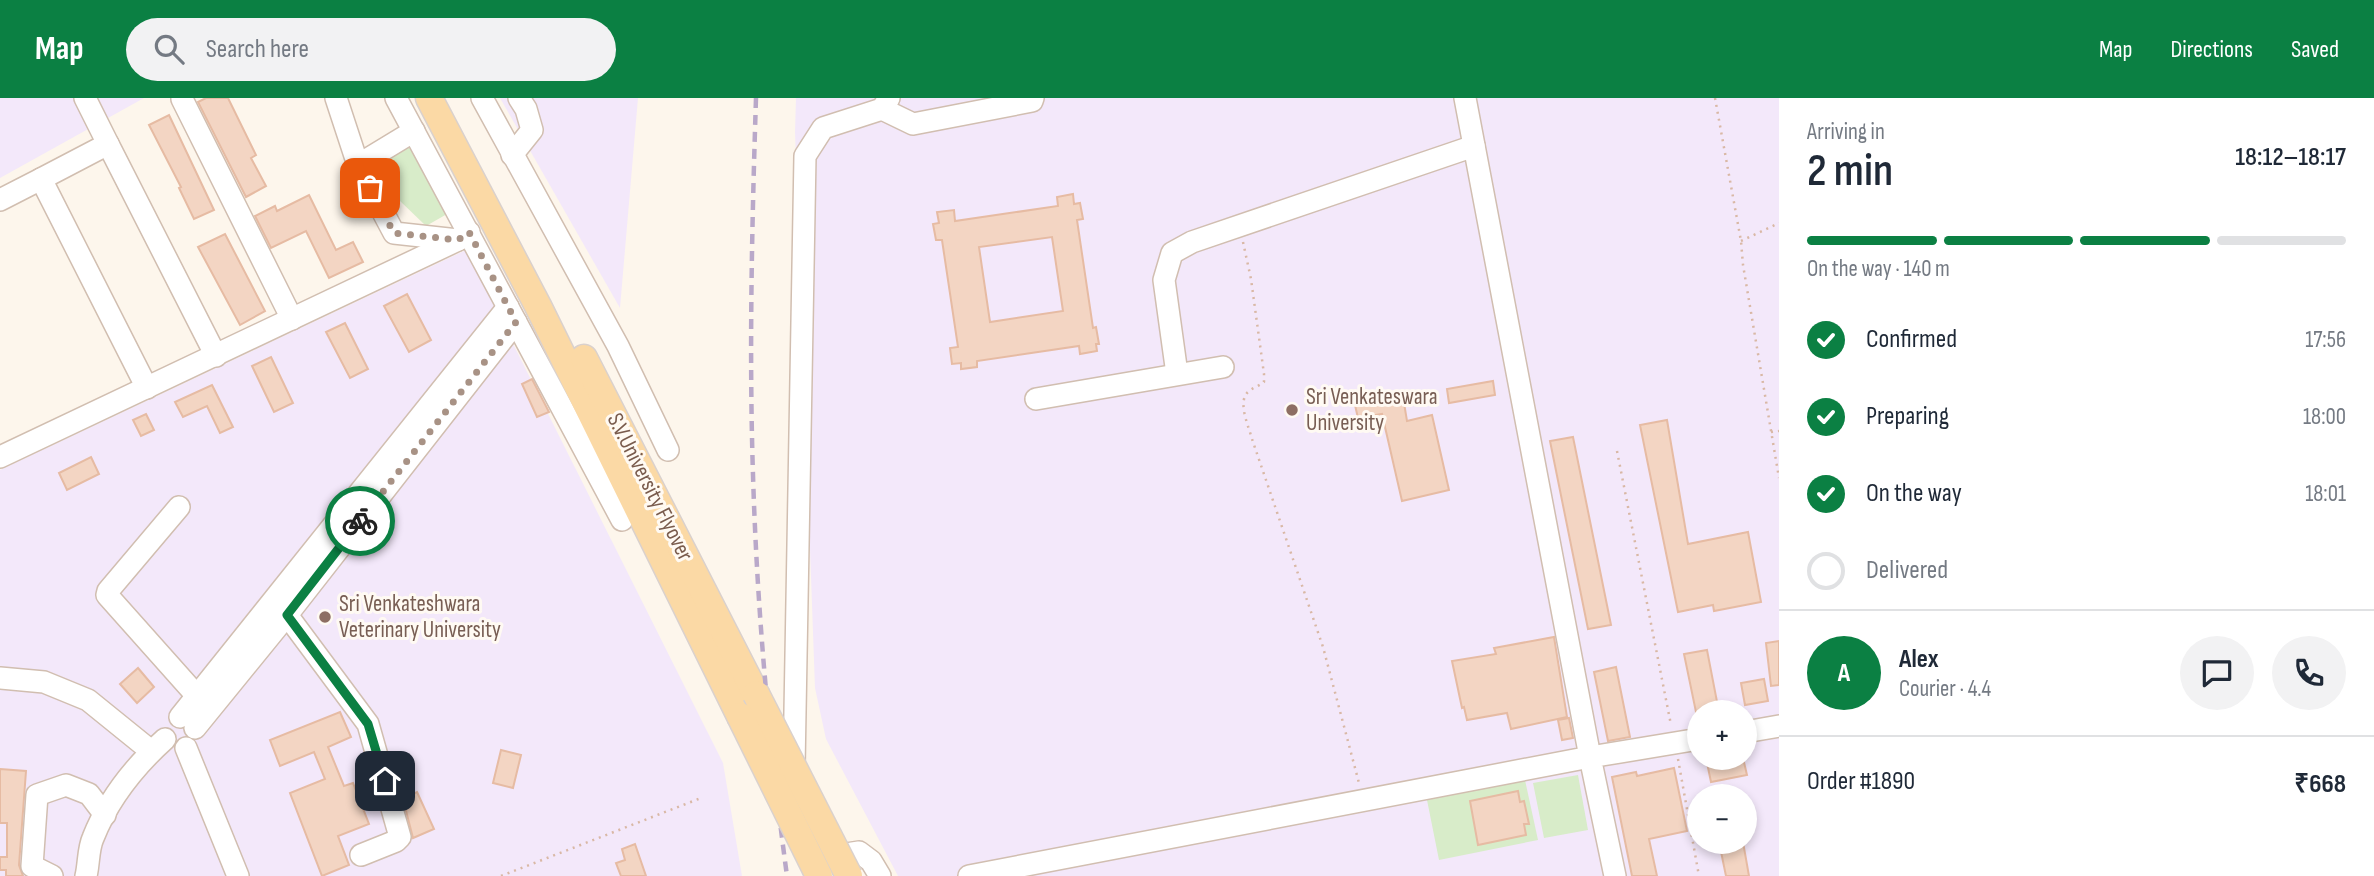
<!DOCTYPE html>
<meta charset="utf-8">
<style>
body{margin:0;font-family:"Sofia Sans Condensed",sans-serif;background:#f2f2f3;color:#1f2937;height:100vh;display:flex;flex-direction:column;font-size:26px;white-space:nowrap}
*{box-sizing:border-box;margin:0}
p{font-size:23px;color:#747a83}
.icon{flex:none;width:38px;height:38px;fill:none;stroke:currentColor;stroke-width:2;stroke-linecap:round;stroke-linejoin:round}
.map{position:relative;flex:1;overflow:hidden}
.sheet{display:flex;flex-direction:column;background:#fff;width:595px}
.sheet>*{flex:none}
.buttons{position:absolute;left:1687px;top:602px;display:grid;gap:14px}
.buttons a{display:grid;place-items:center;width:70px;height:70px;border-radius:50%;background:#fff;box-shadow:0 4px 10px #0003;font-size:35px}
.pin{position:absolute;display:grid;place-items:center;width:60px;height:60px;color:#fff;margin:-30px;border-radius:14px;box-shadow:0 4px 10px #0006}
.courier{position:absolute;display:grid;place-items:center;width:70px;height:70px;margin:-35px;border:5px solid #0b8043;border-radius:50%;background:#fff;color:#222;box-shadow:0 2px 9px #0007}
.head em{font-style:normal;font-weight:600}
.head div{display:flex;flex-direction:column-reverse}
.head{display:flex;align-items:center;justify-content:space-between;height:119px;padding:0 28px}
h1{font-size:46px;font-weight:600;line-height:52px}
.bar{display:grid;grid-template-columns:repeat(4,1fr);gap:10px 7px;align-content:center;height:84px;padding:0 28px}
.bar i{height:9px;border-radius:5px;background:#e0e1e3}
.bar .current{background:#0b8043}
.bar p{grid-column:span 4}
.line{display:flex;align-items:center;gap:18px;padding:0 28px;border-top:2px solid #e0e1e3}
.line div{flex:1}
.round{display:grid;place-items:center;flex:none;width:74px;height:74px;border-radius:37px;background:#f2f2f3}
ol{padding:0 28px;list-style:none}
li{display:flex;align-items:center;gap:21px;height:77px}
li p{margin-inline-start:auto}
li .icon{padding:7px;border-radius:50%;background:#0b8043;color:#fff;stroke-width:4}
li:last-child{color:#747a83}
li i{width:38px;height:38px;border:4px solid #e0e1e3;border-radius:50%}
header{display:flex;align-items:center;gap:42px;box-sizing:border-box;height:98px;padding:0 35px;background:#0b8043;color:#fff}
header strong{font-size:33px}
nav{display:flex;gap:38px;margin-inline-start:auto;font-size:24px}
.search{width:490px;height:63px;background:#f2f2f3;display:flex;align-items:center;gap:18px;box-sizing:border-box;padding:0 24px;border-radius:38px;color:#747a83;font-size:26px}
main{display:flex;flex:1;min-height:0}
.map>svg:first-child{display:block}
</style>
<header>
<strong>Map</strong>
<div class="search"><svg class="icon" aria-label="search" viewBox="0 0 24 24"><circle cx="10" cy="10" r="6"/><path d="M15 15l6 6"/></svg>Search here</div>
<nav><a>Map</a><a>Directions</a><a>Saved</a></nav>
</header>
<main>
<div class="map">
<svg width="1779" height="778" viewBox="0 0 1779 778">
<rect width="100%" height="100%" fill="#fdf6ec"/>
<g fill="#f3e8fa" fill-rule="evenodd">
<path d="M0 0H144L0 80Z"/>
<path d="M500 0H638L620 210Z"/>
<path d="M796 0H1779V778H898L826 641 815 590 795 34ZM1699 614H1745V660H1699ZM1699 698H1745V744H1699Z"/>
<path d="M466 152 723 665 742 778H0V372Z"/>
</g>
<g fill="#d8ecc9">
<path d="M416 43 454 112 426 128 398 101 385 60Z"/>
<path d="M1578 677 1588 732 1544 740 1533 685Z"/>
<path d="M1525 682 1538 742 1439 762 1427 702Z"/>
</g>
<g fill="#f3d5c3" stroke="#e6bba3" stroke-width="2" fill-rule="evenodd">
<path d="M206 0H228L256 57 251 60 266 88 246 99 198 4Z"/>
<path d="M169 17 214 112 194 121 179 90 181 89 149 27Z"/>
<path d="M1073 96 1074 106 1080 105 1083 121 1077 122 1093 230 1096 229 1099 246H1096L1097 253 1080 256 1079 248 977 263V269L961 271V265L952 266 950 250 958 249 942 142H936L933 126 939 125 937 114 954 112 955 123 1058 108 1057 99ZM1052 139 1063 213 990 224 979 149Z"/>
<path d="M309 97 336 152 353 144 363 164 329 180 306 133 271 150 255 118 275 108 277 113Z"/>
<path d="M225 136 265 213 240 227 198 149Z"/>
<path d="M407 196 431 242 409 254 384 208Z"/>
<path d="M345 225 368 271 350 280 326 234Z"/>
<path d="M271 259 293 305 274 314 252 268Z"/>
<path d="M532 281 549 314 537 319 522 286Z"/>
<path d="M1493 283 1495 297 1449 305 1447 291Z"/>
<path d="M212 287 233 329 220 335 207 308 183 319 175 304Z"/>
<path d="M1403 299 1407 323 1432 317 1449 392 1402 403 1382 316 1358 320 1355 307Z"/>
<path d="M146 316 154 332 141 338 133 322Z"/>
<path d="M1667 322 1688 446 1748 434 1761 504 1714 513 1713 507 1678 514 1640 327Z"/>
<path d="M1573 339 1611 527 1588 531 1550 343Z"/>
<path d="M91 359 99 376 67 392 59 375Z"/>
<path d="M1554 539 1567 619 1511 631 1507 615 1467 622 1464 609 1462 610 1452 563 1496 556 1494 550Z"/>
<path d="M1779 543V587L1771 588 1766 545Z"/>
<path d="M1707 552 1719 614H1696L1684 556Z"/>
<path d="M1616 569 1630 639 1608 643 1594 574Z"/>
<path d="M138 570 154 589 137 605 120 586Z"/>
<path d="M1764 581 1768 603 1745 607 1741 585Z"/>
<path d="M340 614 351 639 328 649 344 688 353 685 369 726 338 738 349 767 322 778 290 695 325 681 314 654 280 668 270 642Z"/>
<path d="M1569 620 1573 640 1562 642 1558 622Z"/>
<path d="M501 652 521 657 513 690 493 685Z"/>
<path d="M1706 660H1743L1747 677 1711 684Z"/>
<path d="M1674 670 1687 733 1649 741 1657 778H1632L1612 679 1636 674 1637 678Z"/>
<path d="M0 671 26 673 19 767 23 778H6V772H0V759H7V725H0Z"/>
<path d="M1518 693 1520 704 1524 703 1529 726H1524L1526 737 1478 747 1470 703Z"/>
<path d="M417 694 434 731 413 740 403 701Z"/>
<path d="M1719 744H1743L1749 778H1726Z"/>
<path d="M635 746 646 778H621L616 765 625 762 622 751Z"/>
</g>
<g fill="none" stroke-linecap="round" stroke-linejoin="round">
<g stroke="#d1beb0" stroke-width="24">
<g id="minor">
<path d="M85 0 108 46 41 81 147 290"/>
<path d="M336 0 358 67"/>
<path d="M396 0 622 422"/>
<path d="M482 0 618 248 668 352"/>
<path d="M182 1 292 221"/>
<path d="M882 11 913 26 1032 3 1033 0"/>
<path d="M414 33 358 67 394 135 458 142"/>
<path d="M108 46 216 258"/>
<path d="M512 57 532 32 526 11 519 0"/>
<path d="M0 102 41 81"/>
<path d="M1177 276 1164 182 1172 155 1192 144 1474 48"/>
<path d="M1036 301 1223 269"/>
<path d="M0 359 458 142 469 134"/>
<path d="M179 409 108 493 107 497 197 598"/>
<path d="M287 517 368 626 400 739 396 743 361 757"/>
<path d="M0 580 44 584 88 602 151 653"/>
<path d="M180 619 508 209"/>
<path d="M195 630 287 517 516 224"/>
<path d="M1745 634 1779 628"/>
<path d="M186 650 238 778"/>
<path d="M794 669 805 58 823 30 882 11 889 0"/>
<path d="M829 768 846 756 859 754 871 763 880 778"/>
<path d="M52 778 32 768 37 697 66 687 89 696 105 717"/>
<path d="M86 778C89 766 88 751 93 740 108 702 135 668 165 641"/>
<path d="M969 778 1590 659 1465 0"/>
<path d="M1615 778 1590 659 1699 641"/>
</g>
</g>
<g stroke="#dad1cd" stroke-width="29">
<g id="major">
<path d="M429 0 538 208 740 618"/>
<path d="M584 260 756 596"/>
</g>
</g>
<g stroke="#d9b8a5" stroke-width="2.5" stroke-dasharray="2 5" stroke-linecap="butt">
<path d="M1715 0 1741 143 1743 167 1779 380"/>
<path d="M1741 143 1779 125"/>
<path d="M1243 144 1251 181 1264 276V284C1259 288 1252 290 1248 294 1237 304 1249 329 1252 341L1323 549 1359 685"/>
<path d="M1771 334 1779 333"/>
<path d="M1617 353 1671 627"/>
<path d="M1678 661 1699 778"/>
<path d="M501 778 701 700"/>
</g>
<use href="#minor" stroke="#fff" stroke-width="21"/>
<use href="#major" stroke="#fbd9a5" stroke-width="26"/>
<path stroke="#b9a8c9" stroke-width="4.5" stroke-dasharray="10 7" stroke-linecap="butt" d="M756 0C752 125 749 252 753 377 757 511 769 645 787 778"/>
<g stroke="#dad1cd" stroke-width="29" stroke-linecap="butt">
<g id="major-bridge">
<path d="M756 596 849 778"/>
<path d="M740 618 819 778"/>
</g>
</g>
<use href="#major-bridge" stroke="#fbd9a5" stroke-width="26"/>
</g>
<g fill="none" stroke-linecap="round" stroke-linejoin="round">
<path stroke="#a89285" stroke-width="7" stroke-dasharray="0 12.6" d="M360 423 516 224 469 134 458 142 394 135 370 90"/>
<path stroke="#0b8043" stroke-width="9" d="M360 423 287 517 368 626 385 683"/>
</g>
<g fill="#8d6e63" stroke="#fffaf3" stroke-width="2.5">
<circle cx="1292" cy="312" r="7"/>
<circle cx="325" cy="519" r="7"/>
</g>
<g text-anchor="middle" dominant-baseline="central" stroke-width="6" stroke-linejoin="round" paint-order="stroke">
<g font-size="23" fill="#785e54" stroke="#fffaf3" text-anchor="start">
<text x="1306" y="299">Sri Venkateswara<tspan x="1306" dy="26">University</tspan></text>
<text x="339" y="506">Sri Venkateshwara<tspan x="339" dy="26">Veterinary University</tspan></text>
</g>
<g font-size="23" fill="#7a5c4d" stroke="#fffaf3">
<text transform="translate(650 389) rotate(63)">S.V.University Flyover</text>
</g>
</g>
</svg>
<div class="buttons">
<a>+</a>
<a>−</a>
</div>
<div class="pin" style="left:370px;top:90px;background:#ea580c"><svg class="icon" aria-label="bag" viewBox="0 0 24 24"><path d="M5 8h14l-1 12H6zM9 8a3 3 0 0 1 6 0"/></svg></div>
<div class="pin" style="left:385px;top:683px;background:#1f2937"><svg class="icon" aria-label="home" viewBox="0 0 24 24"><path d="M3 11l9-7 9 7M6 9v11h12V9"/></svg></div>
<div class="courier" style="left:360px;top:423px"><svg class="icon" aria-label="bike" viewBox="0 0 24 24"><circle cx="6" cy="16" r="4"/><circle cx="18" cy="16" r="4"/><path d="M6 16l4-8h5l3 8M10 8l3 8H6M13 5h3"/></svg></div>
</div>
<section class="sheet">
<div class="head"><div><h1>2 min</h1><p>Arriving in</p></div><em>18:12–18:17</em></div>
<div class="bar"><i class="current"></i><i class="current"></i><i class="current"></i><i></i><p>On the way · 140 m</p></div>
<ol>
<li><svg class="icon" aria-label="check" viewBox="0 0 24 24"><path d="M5 12l5 5 9-10"/></svg>Confirmed<p>17:56</p></li>
<li><svg class="icon" aria-label="check" viewBox="0 0 24 24"><path d="M5 12l5 5 9-10"/></svg>Preparing<p>18:00</p></li>
<li><svg class="icon" aria-label="check" viewBox="0 0 24 24"><path d="M5 12l5 5 9-10"/></svg>On the way<p>18:01</p></li>
<li><i></i>Delivered</li>
</ol>
<div class="line" style="height:126px"><b class="round" style="background:#0b8043;color:#fff">A</b><div><b>Alex</b><p>Courier · 4.4</p></div><a class="round"><svg class="icon" aria-label="chat" viewBox="0 0 24 24"><path d="M4 5h16v11H9l-5 4z"/></svg></a><a class="round"><svg class="icon" aria-label="phone" viewBox="0 0 24 24"><path d="M5 4h4l2 5-3 2q2 4 5 5l2-3 5 2v4C11 20 4 13 5 4z"/></svg></a></div>
<div class="line" style="height:91px"><div>Order #1890</div><b>₹668</b></div>
</section>
</main>
